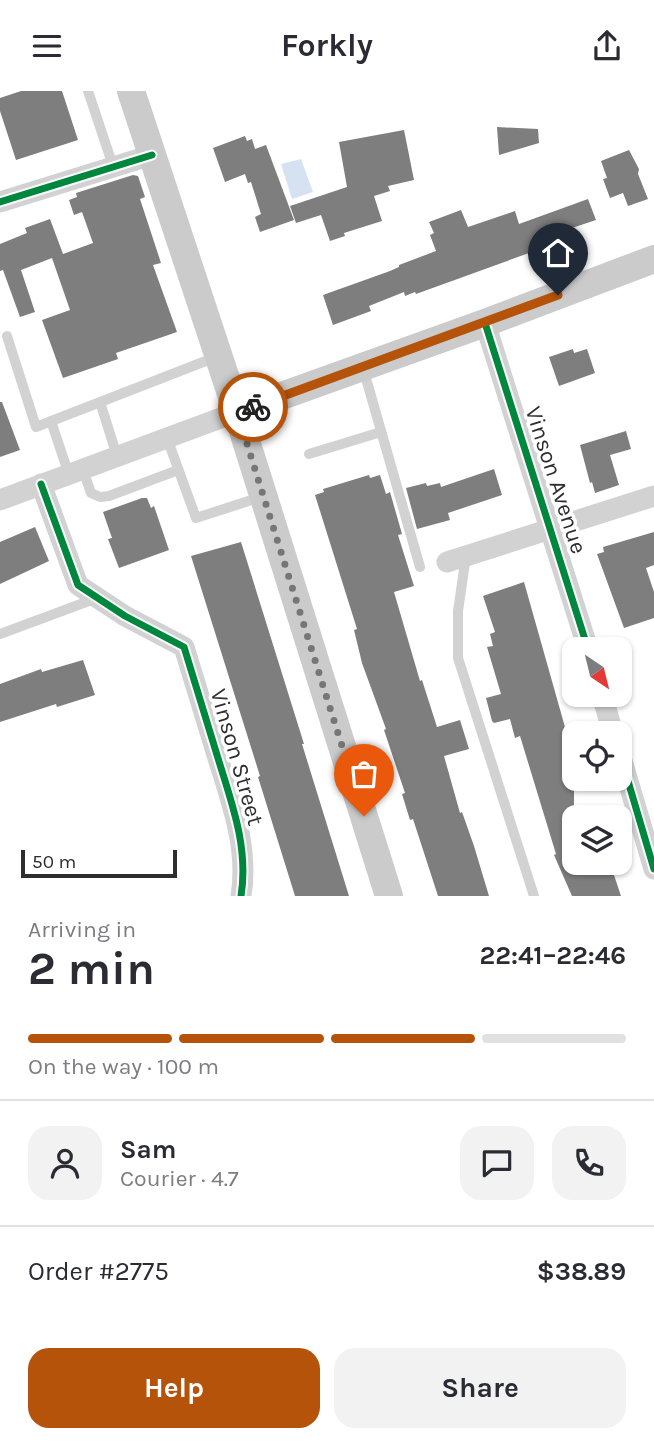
<!DOCTYPE html>
<meta charset="utf-8">
<style>
body{margin:0;font-family:Karla,sans-serif;background:#f2f2f3;color:#2b2b33;height:100vh;display:flex;flex-direction:column;font-size:26px;white-space:nowrap}
*{box-sizing:border-box;margin:0}
p{font-size:23px;color:#7c7c81}
.icon{flex:none;width:38px;height:38px;fill:none;stroke:currentColor;stroke-width:2;stroke-linecap:round;stroke-linejoin:round}
.map{position:relative;height:805px;overflow:hidden}
.details{display:flex;flex-direction:column;background:#fff;flex:1}
.details>*{flex:none}
.needle{width:46px;rotate:145deg}
.fabs{position:absolute;left:562px;top:546px;display:grid;gap:14px}
.fabs a{display:grid;place-items:center;width:70px;height:70px;border-radius:14px;background:#fff;box-shadow:0 2px 5px #0004;font-size:35px}
.scale{position:absolute;left:21px;bottom:18px;width:156px;box-sizing:border-box;padding-left:7px;border:4px solid #2d2d2d;border-top:0;font-size:19px;line-height:24px;white-space:nowrap;color:#2d2d2d;-webkit-text-stroke:5px #fff;paint-order:stroke}
.pin{position:absolute;display:grid;place-items:center;width:60px;height:60px;color:#fff;margin:-72px -30px;border-radius:50% 50% 50% 0;rotate:-45deg;box-shadow:0 0 7px #0007}
.pin .icon{rotate:45deg}
.courier{position:absolute;display:grid;place-items:center;width:70px;height:70px;margin:-35px;border:5px solid #b45309;border-radius:50%;background:#fff;color:#222;box-shadow:0 2px 9px #0007}
.overview em{font-style:normal;font-weight:700}
.overview div{display:flex;flex-direction:column-reverse}
.overview{display:flex;align-items:center;justify-content:space-between;height:119px;padding:0 28px}
h1{font-size:46px;font-weight:700;line-height:52px}
.bar{display:grid;grid-template-columns:repeat(4,1fr);gap:10px 7px;align-content:center;height:84px;padding:0 28px}
.bar i{height:9px;border-radius:5px;background:#e1e1e2}
.bar .on{background:#b45309}
.bar p{grid-column:span 4}
.line{display:flex;align-items:center;gap:18px;padding:0 28px;border-top:2px solid #e1e1e2}
.line div{flex:1}
.round{display:grid;place-items:center;flex:none;width:74px;height:74px;border-radius:21px;background:#f2f2f3}
.primary-button{display:flex;gap:14px;margin-top:auto;padding:14px 28px}
.primary-button a{flex:1;height:80px;border-radius:21px;background:#b45309;color:#fff;font-size:28px;font-weight:700;line-height:80px;text-align:center}
.primary-button a+a{background:#f2f2f3;color:#2b2b33}
header{display:flex;justify-content:space-between;align-items:center;height:91px;padding:0 28px;background:#fff;font-size:32px;font-weight:700}
.map>svg:first-child{display:block}
</style>
<header><svg class="icon" aria-label="menu" viewBox="0 0 24 24"><path d="M4 6h16M4 12h16M4 18h16"/></svg>Forkly<svg class="icon" aria-label="share" viewBox="0 0 24 24"><path d="M12 15V3M7 8l5-5 5 5M5 13v7h14v-7"/></svg></header>
<div class="map">
<svg width="654" height="805" viewBox="0 0 654 805">
<rect width="100%" height="100%" fill="#fff"/>
<path fill="#d6e2f2" d="M301 68 313 101 292 108 281 73Z"/>
<g fill="#7e7e7e">
<path d="M21 0H62L78 49 16 69 0 20V7Z"/>
<path d="M497 36 538 38 539 52 499 64Z"/>
<path d="M404 39 414 89 388 95 390 100 374 105 382 130 344 142 345 145 330 150 321 124 296 132 290 115 347 96 339 51Z"/>
<path d="M245 45 247 50 252 48 255 58 266 54 294 129 260 141 255 126 261 123 251 91 248 92 245 83 225 91 213 57Z"/>
<path d="M629 59 639 78 638 83 648 108 628 115 623 102 610 107 603 88 607 87 601 70Z"/>
<path d="M133 84 138 85 145 106 140 108 161 172 153 174 177 241 116 262 118 268 63 287 42 229 70 219 52 167 21 179 35 221 20 226 3 179 0 180V153L27 142 25 137 50 128 63 163 93 152 82 121 74 124 69 109 77 106 76 102Z"/>
<path d="M588 108 596 129 572 137 575 151 554 159 551 154 416 203 415 201 405 205 404 201 369 215 371 220 333 234 323 204 390 180 399 176V174L436 160 430 144 434 142 429 131 461 119 468 136 515 120 519 133Z"/>
<path d="M573 258 574 262 587 258 595 282 559 295 549 266Z"/>
<path d="M0 311H2L20 359 0 366Z"/>
<path d="M626 340 631 358 610 364 619 394 595 402 592 391 590 392 580 354Z"/>
<path d="M494 378 502 404 448 422 450 429 417 438 406 397 426 392 427 395 440 392 441 396Z"/>
<path d="M369 384 370 387 380 384 386 403 390 401 402 443 398 444 414 495 394 501 420 590 422 589 437 636 460 629 469 658 444 665 460 722 462 721 474 755 489 805H438L413 728 410 729 402 703 405 702 384 639 386 638 362 572 354 539 357 538 315 404 324 401 323 398Z"/>
<path d="M142 407H147L151 417 154 415 169 459 119 477 108 448 112 447 103 421Z"/>
<path d="M35 436 49 470 0 493V451Z"/>
<path d="M654 441V474L646 477 654 501V527L624 537 597 463 604 461 603 456Z"/>
<path d="M241 451 304 653H302L349 805H295L258 686 260 685 191 465Z"/>
<path d="M524 491 574 668V772H610L621 805H572L554 764 556 763 520 645 515 647 510 628 494 632 492 630 486 607 501 603 487 556 493 555 490 543 495 541 483 505Z"/>
<path d="M83 569 95 604 57 616 56 613 0 631V593L41 578 42 581Z"/>
</g>
<g fill="none" stroke-linecap="round" stroke-linejoin="round">
<g stroke="#d2d2d2" stroke-width="10">
<path d="M88 0 113 75"/>
<path d="M7 245 36 336 216 266"/>
<path d="M363 277 420 476"/>
<path d="M100 311 117 365"/>
<path d="M51 330 69 384"/>
<path d="M167 347 196 427 261 406"/>
<path d="M309 363 381 341"/>
<path d="M83 379 91 402 100 406 109 405 178 379"/>
<path d="M466 465 458 520V567L534 805"/>
<path d="M0 543 97 507"/>
</g>
<g stroke="#d2d2d2" stroke-width="21">
<path d="M0 111 152 64"/>
<path d="M485 232 588 558"/>
<path d="M41 393 78 494 125 525 184 556C195 592 206 628 217 664 231 710 249 756 241 805"/>
<path d="M0 409 237 321"/>
<path d="M447 471 654 405"/>
<path d="M602 604 613 642"/>
<path d="M620 663 654 778"/>
</g>
<g stroke="#cbcbcb" stroke-width="28">
<path d="M131 0 237 321 389 805"/>
<path d="M237 321 485 232 654 168"/>
</g>
<g stroke="#fff" stroke-width="11">
<g id="cycleway">
<path d="M0 111 152 64"/>
<path d="M485 232 588 558"/>
<path d="M41 393 78 494 125 525 184 556C195 592 206 628 217 664 231 710 249 756 241 805"/>
<path d="M620 663 654 778"/>
</g>
</g>
<use href="#cycleway" stroke="#00873e" stroke-width="7"/>
</g>
<g fill="none" stroke-linecap="round" stroke-linejoin="round">
<path stroke="#767676" stroke-width="7" stroke-dasharray="0 12.6" d="M253 316 237 321 364 725"/>
<path stroke="#b45309" stroke-width="9" d="M253 316 558 204"/>
</g>
<g text-anchor="middle" dominant-baseline="central" stroke-width="7" stroke-linejoin="round" paint-order="stroke">
<g font-size="23" fill="#2d2d2d" stroke="#fff">
<text transform="translate(556 389) rotate(72)">Vinson Avenue</text>
<text transform="translate(237 666) rotate(74)">Vinson Street</text>
</g>
</g>
</svg>
<div class="fabs">
<a><svg class="needle" viewBox="-14 -14 28 28"><path d="M0-13l5 13h-10z" fill="#e53935"/><path d="M0 13l5-13h-10z" fill="#7c7c81"/></svg></a>
<a><svg class="icon" aria-label="locate" viewBox="0 0 24 24"><circle cx="12" cy="12" r="6"/><path d="M12 2v4M12 18v4M2 12h4M18 12h4"/></svg></a>
<a><svg class="icon" aria-label="layers" viewBox="0 0 24 24"><path d="M12 4l9 5-9 5-9-5zM3 14l9 5 9-5"/></svg></a>
</div>
<div class="scale">50 m</div>
<div class="pin" style="left:364px;top:725px;background:#ea580c"><svg class="icon" aria-label="bag" viewBox="0 0 24 24"><path d="M5 8h14l-1 12H6zM9 8a3 3 0 0 1 6 0"/></svg></div>
<div class="pin" style="left:558px;top:204px;background:#1f2937"><svg class="icon" aria-label="home" viewBox="0 0 24 24"><path d="M3 11l9-7 9 7M6 9v11h12V9"/></svg></div>
<div class="courier" style="left:253px;top:316px"><svg class="icon" aria-label="bike" viewBox="0 0 24 24"><circle cx="6" cy="16" r="4"/><circle cx="18" cy="16" r="4"/><path d="M6 16l4-8h5l3 8M10 8l3 8H6M13 5h3"/></svg></div>
</div>
<section class="details">
<div class="overview"><div><h1>2 min</h1><p>Arriving in</p></div><em>22:41–22:46</em></div>
<div class="bar"><i class="on"></i><i class="on"></i><i class="on"></i><i></i><p>On the way · 100 m</p></div>
<div class="line" style="height:126px"><a class="round"><svg class="icon" aria-label="person" viewBox="0 0 24 24"><circle cx="12" cy="8" r="4"/><path d="M4 21q1-7 8-7t8 7"/></svg></a><div><b>Sam</b><p>Courier · 4.7</p></div><a class="round"><svg class="icon" aria-label="chat" viewBox="0 0 24 24"><path d="M4 5h16v11H9l-5 4z"/></svg></a><a class="round"><svg class="icon" aria-label="phone" viewBox="0 0 24 24"><path d="M5 4h4l2 5-3 2q2 4 5 5l2-3 5 2v4C11 20 4 13 5 4z"/></svg></a></div>
<div class="line" style="height:91px"><div>Order #2775</div><b>$38.89</b></div>
<div class="primary-button"><a>Help</a><a>Share</a></div>
</section>
